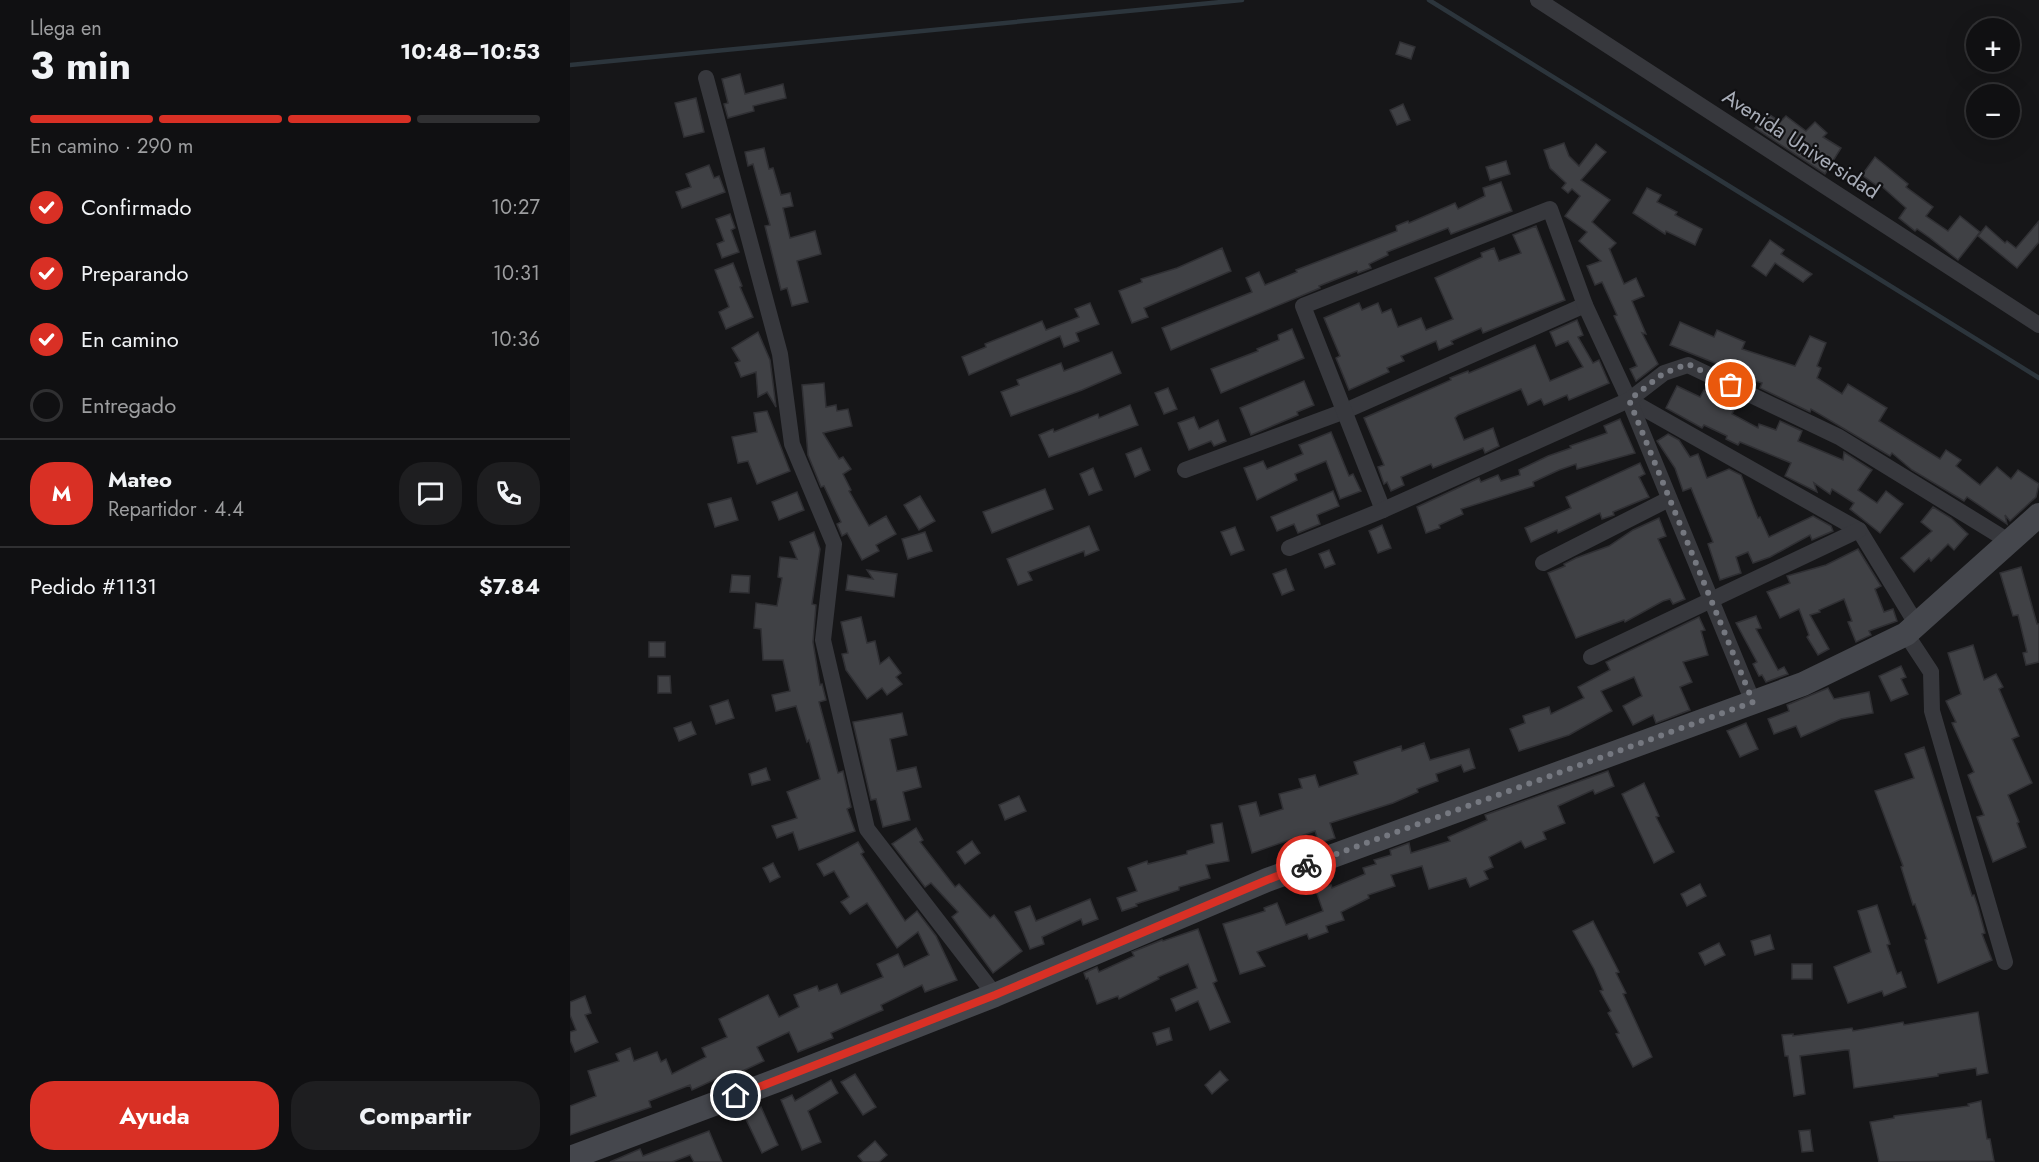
<!DOCTYPE html>
<html lang="es">
<meta charset="utf-8">
<style>
body{margin:0;font-family:Jost,sans-serif;background:#1e1e20;color:#f1f3f6;height:100vh;display:flex;flex-direction:column;font-size:22px;white-space:nowrap}
*{box-sizing:border-box;margin:0}
p{font-size:20px;color:#9c9d9f}
.icon{flex:none;width:33px;height:33px;fill:none;stroke:currentColor;stroke-width:2;stroke-linecap:round;stroke-linejoin:round}
.map{position:relative;flex:1;overflow:hidden}
.panel{display:flex;flex-direction:column;background:#101012;width:570px}
.panel>*{flex:none}
.buttons{position:absolute;left:1396px;top:18px;display:grid;gap:12px}
.buttons a{display:grid;place-items:center;width:54px;height:54px;border-radius:50%;background:#101012;box-shadow:0 6px 24px #0002,0 0 0 2px #303032;font-size:30px}
.pin{position:absolute;display:grid;place-items:center;width:51px;height:51px;color:#fff;margin:-26px;border:3px solid #fff;border-radius:50%;box-shadow:0 2px 6px #0007}
.courier{position:absolute;display:grid;place-items:center;width:60px;height:60px;margin:-30px;border:4px solid #d93025;border-radius:50%;background:#fff;color:#222;box-shadow:0 2px 8px #0007}
.summary em{font-style:normal;font-weight:700}
.summary div{display:flex;flex-direction:column-reverse}
.summary{display:flex;align-items:center;justify-content:space-between;height:102px;padding:0 30px}
h1{font-size:39px;font-weight:700;line-height:45px}
.bar{display:grid;grid-template-columns:repeat(4,1fr);gap:9px 6px;align-content:center;height:72px;padding:0 30px}
.bar i{height:8px;border-radius:4px;background:#303032}
.bar .active{background:#d93025}
.bar p{grid-column:span 4}
.line{display:flex;align-items:center;gap:15px;padding:0 30px;border-top:2px solid #303032}
.line div{flex:1}
.round{display:grid;place-items:center;flex:none;width:63px;height:63px;border-radius:24px;background:#1e1e20}
ol{padding:0 30px;list-style:none}
li{display:flex;align-items:center;gap:18px;height:66px}
li p{margin-inline-start:auto}
li .icon{padding:6px;border-radius:50%;background:#d93025;color:#fff;stroke-width:4}
li:last-child{color:#9c9d9f}
li i{width:33px;height:33px;border:3px solid #303032;border-radius:50%}
.cta{display:flex;gap:12px;margin-top:auto;padding:12px 30px}
.cta a{flex:1;height:69px;border-radius:24px;background:#d93025;color:#fff;font-size:24px;font-weight:700;line-height:69px;text-align:center}
.cta a+a{background:#1e1e20;color:#f1f3f6}
main{display:flex;flex:1;min-height:0}
.map>svg:first-child{display:block}
</style>
<main>
<section class="panel">
<div class="summary"><div><h1>3 min</h1><p>Llega en</p></div><em>10:48–10:53</em></div>
<div class="bar"><i class="active"></i><i class="active"></i><i class="active"></i><i></i><p>En camino · 290 m</p></div>
<ol>
<li><svg class="icon" aria-label="check" viewBox="0 0 24 24"><path d="M5 12l5 5 9-10"/></svg>Confirmado<p>10:27</p></li>
<li><svg class="icon" aria-label="check" viewBox="0 0 24 24"><path d="M5 12l5 5 9-10"/></svg>Preparando<p>10:31</p></li>
<li><svg class="icon" aria-label="check" viewBox="0 0 24 24"><path d="M5 12l5 5 9-10"/></svg>En camino<p>10:36</p></li>
<li><i></i>Entregado</li>
</ol>
<div class="line" style="height:108px"><b class="round" style="background:#d93025;color:#fff">M</b><div><b>Mateo</b><p>Repartidor · 4.4</p></div><a class="round"><svg class="icon" aria-label="chat" viewBox="0 0 24 24"><path d="M4 5h16v11H9l-5 4z"/></svg></a><a class="round"><svg class="icon" aria-label="phone" viewBox="0 0 24 24"><path d="M5 4h4l2 5-3 2q2 4 5 5l2-3 5 2v4C11 20 4 13 5 4z"/></svg></a></div>
<div class="line" style="height:78px"><div>Pedido #1131</div><b>$7.84</b></div>
<div class="cta"><a>Ayuda</a><a>Compartir</a></div>
</section>
<div class="map">
<svg width="1469" height="1162" viewBox="0 0 1469 1162">
<rect width="100%" height="100%" fill="#161618"/>
<g fill="none" stroke-linecap="round" stroke-linejoin="round">
<g stroke="#2c353c" stroke-width="4.5">
<path d="M859 0 1469 378"/>
<path d="M0 65 672 0"/>
</g>
</g>
<g fill="#404145" stroke="#303034" stroke-width="1.5">
<path d="M830 42 845 47 841 59 826 54Z"/>
<path d="M170 74 175 94 213 84 216 98 183 106 184 111 158 118 154 104 158 103 152 79Z"/>
<path d="M126 98 134 132 114 137 105 103Z"/>
<path d="M833 104 840 120 827 125 820 110Z"/>
<path d="M1196 112 1210 122 1216 116 1236 131 1245 122 1257 133 1253 137 1271 148 1255 174 1185 128Z"/>
<path d="M994 143 999 156 1009 166 1026 144 1036 152 1011 180 1040 200 1022 222 1046 243 1040 249 1039 248 1054 284 1066 278 1074 296 1062 301 1076 334 1072 333 1088 364 1066 381 1060 369 1067 366 1044 316 1047 315 1032 282 1025 285 1017 266 1031 261 1009 241 1017 232 995 216 1010 196 1002 189 998 193 992 188 996 183 980 168 974 150Z"/>
<path d="M194 148 199 169 203 168 211 195 220 193 223 206 213 208 220 238 245 231 251 254 227 261 238 302 222 306 217 288 211 290 195 226 200 225 189 186 183 164 178 166 175 152Z"/>
<path d="M1305 157 1338 184 1336 187 1363 207 1356 216 1378 231 1390 216 1410 232 1388 260 1360 238 1347 229 1345 231 1329 218 1336 208 1308 183 1306 185 1292 175Z"/>
<path d="M936 161 940 174 920 180 916 167Z"/>
<path d="M139 165 144 178 149 176 155 192 112 208 106 192 121 187 116 174Z"/>
<path d="M931 182 942 211 881 234 878 228 817 252 818 255 799 264 801 268 788 273 787 271 749 286 750 288 601 350 592 328 682 292 676 278 689 272 695 285 727 272 726 270 827 231 826 226 838 221 839 223 885 203 888 209 915 196 913 188Z"/>
<path d="M1077 188 1091 195 1087 202 1107 212 1105 215 1132 229 1125 245 1096 231 1095 234 1063 213Z"/>
<path d="M160 214 165 228 161 230 169 252 152 258 147 244 154 241 146 219Z"/>
<path d="M1469 221V242L1447 268 1408 236 1416 226 1435 243 1437 241 1446 248Z"/>
<path d="M966 226 995 300 913 333 911 328 881 341 883 344 869 350 866 341 831 356 834 361 817 368 819 372 779 390 766 358 770 356 754 318 789 303 792 310 808 303 812 313 821 309 828 327 851 318 856 330 883 319 865 278 912 257 911 253 924 248 929 261 951 253 943 235Z"/>
<path d="M1200 240 1214 250 1211 254 1242 274 1233 282 1205 263 1196 276 1182 266Z"/>
<path d="M652 248 661 271 574 308 578 317 562 323 549 291 572 282 571 279 607 268Z"/>
<path d="M163 263 172 286 170 287 183 317 156 329 149 312 159 307 145 270Z"/>
<path d="M520 303 529 324 506 333 509 341 494 347 490 336 399 375 392 357 416 347 415 344 472 321 476 330 509 317 505 309Z"/>
<path d="M1007 320 1013 335 1008 337 1023 363 1029 360 1039 383 999 400 997 395 974 405 971 399 958 405 951 389 888 415 885 418 894 440 923 428 929 446 915 453 913 448 863 468 861 464 831 477 834 485 821 491 817 482 814 484 808 467 814 465 794 418 881 380 880 378 898 371 899 373 965 345 980 381 1013 367 998 341 986 346 980 332Z"/>
<path d="M1110 322 1144 337 1147 330 1175 342 1172 349 1225 366 1240 336 1256 343 1247 366 1251 368 1247 378 1272 394 1278 384 1317 408 1309 421 1370 459 1376 450 1391 460 1386 466 1410 485 1427 467 1441 479 1448 470 1469 484 1466 497 1440 521 1435 515 1437 524 1397 497 1394 501 1342 470 1322 453 1320 456 1241 409 1240 412 1190 388 1192 383 1169 376 1170 373 1100 345Z"/>
<path d="M722 329 734 358 651 393 641 369 688 351 687 349 709 340 708 335Z"/>
<path d="M188 332 200 360 206 407 197 392 188 397 186 372 171 377 165 363 170 361 162 348Z"/>
<path d="M542 352 551 373 512 390 441 416 431 392 449 385 447 380 491 363 494 371Z"/>
<path d="M734 381 744 405 727 412 728 415 681 435 670 408Z"/>
<path d="M254 383 256 407 266 405 267 411 278 409 282 426 253 433 269 459 273 457 281 469 273 474 281 490 279 491 299 526 316 516 326 534 306 545 309 551 292 560 277 533 272 536 267 524 271 522 254 486 251 487 238 455 232 385Z"/>
<path d="M1107 386 1130 397 1134 390 1150 399 1153 394 1168 401 1162 414 1188 428 1189 424 1206 430 1210 421 1232 431 1228 441 1273 460 1274 452 1302 470 1288 490 1307 503 1316 491 1333 504 1310 533 1280 509 1284 503 1262 489 1260 494 1244 483 1247 492 1215 476 1221 463 1170 442 1168 445 1156 439 1157 436 1134 425 1132 428 1096 408Z"/>
<path d="M598 388 607 409 594 414 585 393Z"/>
<path d="M560 405 568 425 479 457 469 435 483 429 484 432 528 414 529 418Z"/>
<path d="M197 411 220 471 187 484 178 461 168 463 162 437 187 432 184 413Z"/>
<path d="M624 417 629 429 648 420 656 441 644 446 641 441 619 450 608 423Z"/>
<path d="M1050 419 1065 453 1007 469 1006 464 989 470 963 482 964 486 891 509 893 514 869 525 870 528 856 533 847 507 909 478 911 482 928 475 931 481 950 475 949 470 978 456 1001 448 1000 446 1037 433 1034 426Z"/>
<path d="M761 432 779 476 783 474 791 491 770 499 756 461 725 474 727 480 687 500 674 468 693 461 697 469 733 454 729 445Z"/>
<path d="M1098 434 1109 440 1120 457 1128 454 1137 478 1159 469 1171 475 1188 518 1190 517 1199 537 1243 516 1261 526 1263 531 1242 540 1240 535 1200 557 1183 563 1178 552 1166 557 1171 573 1150 580 1138 544 1143 542 1121 488 1113 491 1105 468 1087 441Z"/>
<path d="M571 448 580 470 565 477 556 454Z"/>
<path d="M1070 463 1075 474 1069 477 1079 497 1043 512 1044 515 1032 519 1030 513 988 533 987 530 961 542 955 528 1001 508 996 497Z"/>
<path d="M523 468 532 490 519 495 510 474Z"/>
<path d="M475 489 483 509 422 533 413 512Z"/>
<path d="M763 491 769 506 747 515 750 524 728 533 724 524 707 531 701 517Z"/>
<path d="M227 492 234 510 209 520 202 502Z"/>
<path d="M350 496 365 521 349 530 334 505Z"/>
<path d="M161 498 168 520 145 527 138 504Z"/>
<path d="M1363 507 1381 518 1398 534 1384 550 1378 544 1361 561 1359 558 1344 572 1331 558 1362 531 1351 522Z"/>
<path d="M1089 518 1096 536 1088 539 1115 599 1103 604 1100 599 1093 601 1055 622 1054 620 1006 638 978 573 995 566 994 564 1006 558 1039 546 1063 530Z"/>
<path d="M812 525 821 548 808 553 799 531Z"/>
<path d="M519 526 529 550 515 556 514 551 458 572 462 580 448 585 437 559Z"/>
<path d="M665 527 674 550 661 555 651 532Z"/>
<path d="M244 532 250 549 242 604 246 605 243 642 250 685 252 684 256 700 249 702 268 773 273 771 281 807 277 809 285 831 229 850 223 832 207 838 202 826 227 818 217 792 250 779 239 740 237 742 226 706 206 711 202 695 220 691 213 660H193L191 629 184 628 186 603 207 606 212 578 208 577 210 557 227 559 220 542Z"/>
<path d="M355 532 362 551 338 559 332 539Z"/>
<path d="M1288 549 1311 586 1305 589 1314 612 1323 609 1327 621 1299 631 1301 635 1286 642 1278 622 1282 621 1274 599 1249 610 1250 612 1240 615 1259 649 1248 655 1237 637 1239 635 1229 609 1210 618 1197 592 1220 583 1217 576 1256 565Z"/>
<path d="M759 550 765 564 755 568 749 554Z"/>
<path d="M1451 567 1467 624H1469V662L1456 665 1453 653 1457 652 1448 615 1443 616 1430 573Z"/>
<path d="M716 569 724 590 712 595 703 574Z"/>
<path d="M297 570 327 574 324 597 276 590 278 575 303 579Z"/>
<path d="M162 575 180 576 179 593 160 592Z"/>
<path d="M1186 616 1191 628 1186 629 1208 670 1214 667 1218 674 1196 682 1192 675 1189 676 1183 664 1187 662 1166 623Z"/>
<path d="M291 617 297 643 305 641 310 664 319 657 331 673 326 677 332 684 317 695 312 688 297 699 276 670 272 654 278 653 271 622Z"/>
<path d="M1129 617 1135 630 1131 631 1138 655 1113 662 1122 682 1110 687 1120 710 1086 723 1083 715 1063 725 1053 706 1072 696 1064 677 1031 691 1042 711 999 735 949 751 940 729 955 723 953 716 979 707 981 714 1014 698 1008 687 1040 670 1036 662Z"/>
<rect x="79" y="642" width="16" height="15"/>
<path d="M1403 645 1414 680 1426 674 1433 687 1429 689 1449 736 1442 739 1462 783 1438 795 1449 822 1447 823 1456 847 1423 862 1407 817 1414 815 1398 775 1404 772 1382 723 1386 722 1376 701 1391 694 1378 653Z"/>
<path d="M1331 666 1336 677 1331 679 1338 694 1321 701 1309 676Z"/>
<path d="M88 676H100L101 693H88Z"/>
<path d="M1258 688 1264 699 1299 692 1303 713 1271 719 1231 737 1226 726 1204 734 1198 719 1219 711 1217 705Z"/>
<path d="M158 700 164 718 146 724 140 706Z"/>
<path d="M332 713 337 735 320 739 327 771 346 767 351 787 333 792 340 820 313 827 306 799 301 800 283 722Z"/>
<path d="M121 722 126 734 109 741 104 728Z"/>
<path d="M1176 723 1188 749 1170 757 1157 731Z"/>
<path d="M854 743 860 760 899 749 905 768 894 772 891 765 866 774 868 781 847 789 848 792 823 803 760 823 765 838 749 843 745 831 682 853 669 806 686 802 690 816 713 809 709 794 732 788 729 779 745 775 749 787 788 774 784 762 831 746 832 751Z"/>
<path d="M1354 747 1402 896 1404 895 1408 907 1415 933 1412 934 1422 960 1368 983 1355 940 1357 939 1345 904 1343 905 1331 867 1333 866 1305 791 1344 778 1335 754Z"/>
<path d="M196 768 200 780 182 785 179 774Z"/>
<path d="M1038 771 1044 786 1025 794 1023 790 988 806 995 823 973 832 976 839 955 848 951 841 919 857 923 867 914 871 918 879 900 887 896 878 859 889 852 866 821 875 825 886 798 895 799 898 771 912 774 920 756 926 758 932 739 939 737 934 687 952 695 966 670 974 653 924 695 911 694 908 707 903 716 925 753 911 746 891 761 885 762 888 795 874 793 868 806 864 804 860 821 855 820 850 839 843 841 853 880 841 878 837 917 820 915 815Z"/>
<path d="M1074 783 1089 816 1086 817 1104 852 1084 863 1052 794Z"/>
<path d="M449 796 456 811 435 820 429 805Z"/>
<path d="M652 823 659 861 636 865 640 878 609 887V890L566 904 567 906 552 911 547 898 567 891 558 868 577 861 578 864 617 854V851L644 843 641 825Z"/>
<path d="M346 828 353 840 350 842 385 887 389 884 420 918 424 915 452 951 423 973 382 917 388 912 361 883 355 887 322 844Z"/>
<path d="M402 841 410 853 395 864 387 852Z"/>
<path d="M288 842 294 852 291 854 335 921 347 911 366 936 387 980 355 992 352 985 311 1005 313 1010 261 1033 263 1038 228 1052 219 1032 187 1047 194 1061 164 1075 147 1082 146 1079 122 1090 120 1085 79 1101 81 1107 0 1135V1106L26 1096 18 1071 49 1061 46 1054 60 1048 64 1061 87 1052 91 1062 96 1059 102 1074 136 1057 132 1048 157 1037 149 1019 198 995 209 1017 229 1007 224 995 247 986 249 991 267 984 271 994 313 977 307 964 328 954 334 967 359 955 348 932 327 948 297 903 280 914 271 902 279 897 264 871 254 876 247 864Z"/>
<path d="M203 863 210 877 200 882 193 868Z"/>
<path d="M1130 884 1136 896 1117 906 1111 894Z"/>
<path d="M520 899 528 919 513 925 511 919 472 937 474 944 460 949 445 912 460 906 466 921Z"/>
<path d="M1307 905 1320 944 1317 945 1327 974 1331 972 1336 987 1314 996 1312 991 1278 1003 1264 967 1301 952 1288 911Z"/>
<path d="M1023 921 1049 972 1046 973 1056 993 1053 994 1082 1057 1063 1067 1046 1034 1049 1033 1038 1013 1041 1011 1030 991 1033 990 1024 969 1003 931Z"/>
<path d="M628 929 647 981 643 983 660 1022 640 1030 628 1001 606 1011 601 999 627 988 618 964 588 977 589 979 549 999 548 996 527 1004 518 978 516 979 514 973 527 967 529 972 564 956 562 952 592 940 593 941Z"/>
<path d="M1200 935 1204 949 1185 955 1181 941Z"/>
<path d="M1149 943 1155 955 1135 965 1129 953Z"/>
<rect x="1222" y="964" width="20" height="15"/>
<path d="M15 996 21 1013 15 1015 28 1042 5 1052 0 1040V1032L6 1030 0 1015V1002Z"/>
<path d="M1408 1012 1418 1073 1407 1075 1406 1068 1368 1074V1076L1284 1088 1279 1050H1275L1230 1056 1235 1094 1224 1096 1218 1056H1215L1212 1035 1223 1034V1036L1282 1028 1283 1031 1333 1022 1334 1025Z"/>
<path d="M599 1028 602 1040 587 1045 583 1033Z"/>
<path d="M650 1071 658 1080 642 1094 635 1085Z"/>
<path d="M285 1074 306 1107 293 1115 271 1082Z"/>
<path d="M261 1080 268 1093 238 1111 251 1142 232 1150 211 1100 222 1095 225 1101Z"/>
<path d="M1411 1101 1417 1139H1420L1424 1161 1309 1162 1300 1122 1324 1118V1116L1399 1106 1398 1104Z"/>
<path d="M191 1107 208 1145 192 1153 174 1115Z"/>
<path d="M1240 1130 1243 1151 1232 1152 1229 1131Z"/>
<path d="M139 1131 152 1162H124L120 1155 102 1162H40L70 1149 73 1156Z"/>
<path d="M305 1141 317 1155 309 1162H293L288 1156Z"/>
</g>
<g fill="none" stroke-linecap="round" stroke-linejoin="round">
<g stroke="#37383d" stroke-width="16">
<path d="M968 0 1469 325"/>
<path d="M136 78 210 354 222 444 264 544 253 640 297 829 425 995"/>
<path d="M1059 400 1289 530 1347 625"/>
<path d="M615 470 775 411 1015 305"/>
<path d="M813 510 733 306 980 209 1015 305 1059 400 1183 702"/>
<path d="M719 548 813 510 1059 400 1094 373 1118 365 1269 437 1440 542"/>
<path d="M973 563 1099 499"/>
<path d="M1336 634 1361 672 1362 711 1435 962"/>
<path d="M1021 657 1289 530"/>
</g>
<path stroke="#45474d" stroke-width="24" d="M0 1158 208 1080 425 995 697 880 1233 684 1336 634 1469 515"/>
</g>
<g fill="none" stroke-linecap="round" stroke-linejoin="round">
<path stroke="#757880" stroke-width="6" stroke-dasharray="0 10.8" d="M736 865 1183 702 1059 400 1094 373 1118 364 1161 385"/>
<path stroke="#d93025" stroke-width="8" d="M166 1096 425 995 697 880 736 865"/>
</g>
<g text-anchor="middle" dominant-baseline="central" stroke-width="4.5" stroke-linejoin="round" paint-order="stroke">
<g font-size="21" fill="#a8adb8" stroke="#111113">
<text transform="translate(1231 144) rotate(33)">Avenida Universidad</text>
</g>
</g>
</svg>
<div class="buttons">
<a>+</a>
<a>−</a>
</div>
<div class="pin" style="left:1161px;top:385px;background:#ea580c"><svg class="icon" aria-label="bag" viewBox="0 0 24 24"><path d="M5 8h14l-1 12H6zM9 8a3 3 0 0 1 6 0"/></svg></div>
<div class="pin" style="left:166px;top:1096px;background:#1f2937"><svg class="icon" aria-label="home" viewBox="0 0 24 24"><path d="M3 11l9-7 9 7M6 9v11h12V9"/></svg></div>
<div class="courier" style="left:736px;top:865px"><svg class="icon" aria-label="bike" viewBox="0 0 24 24"><circle cx="6" cy="16" r="4"/><circle cx="18" cy="16" r="4"/><path d="M6 16l4-8h5l3 8M10 8l3 8H6M13 5h3"/></svg></div>
</div>
</main>
